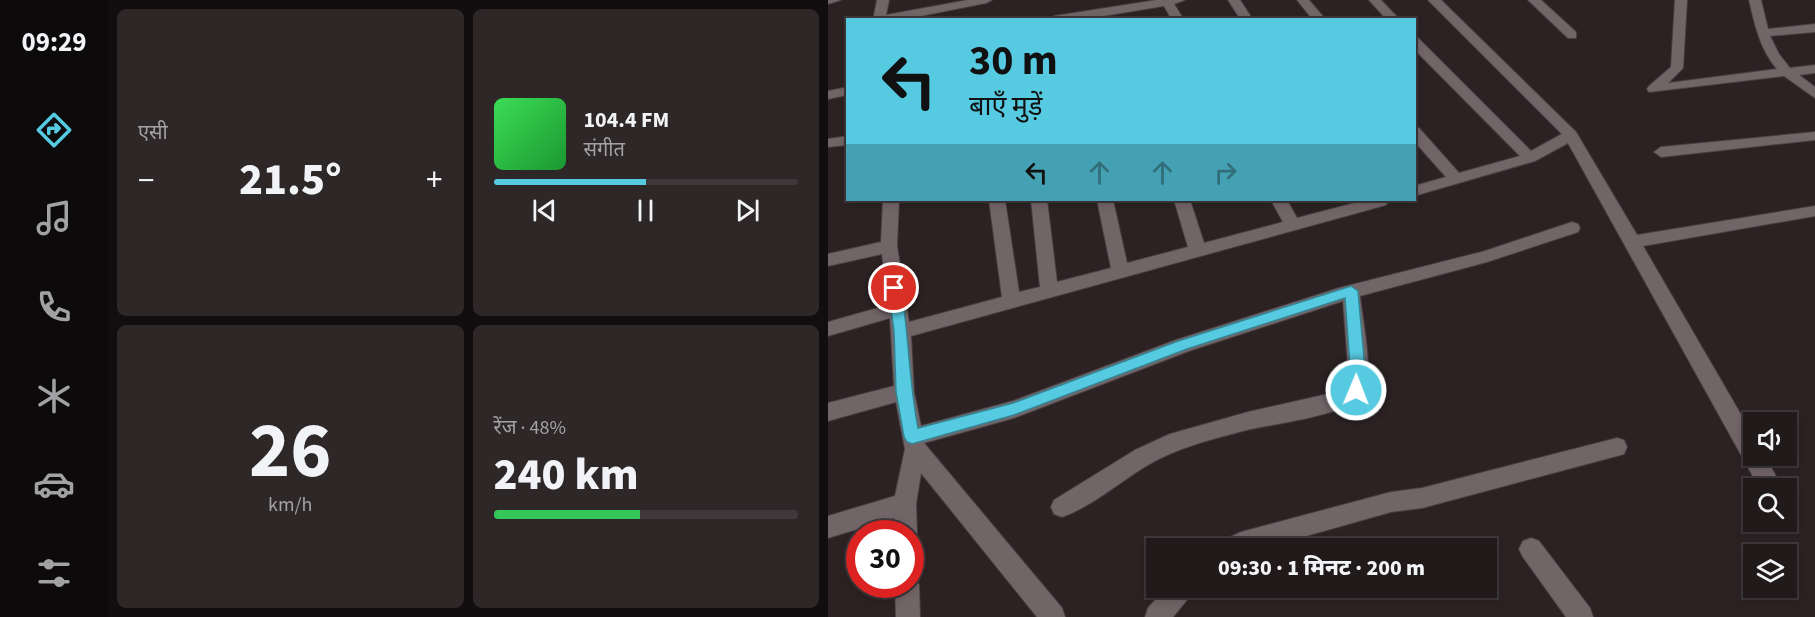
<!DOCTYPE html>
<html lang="hi">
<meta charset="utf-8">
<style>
body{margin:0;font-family:"Source Sans 3","Noto Sans Devanagari",sans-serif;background:#2d2728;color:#f1f3f6;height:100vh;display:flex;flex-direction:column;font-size:22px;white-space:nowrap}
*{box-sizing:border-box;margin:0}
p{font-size:20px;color:#a2a1a3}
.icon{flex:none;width:33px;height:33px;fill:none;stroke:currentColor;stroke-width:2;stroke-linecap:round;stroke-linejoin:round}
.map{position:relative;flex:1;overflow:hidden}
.details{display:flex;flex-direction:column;gap:9px;padding:9px;background:#120e0f;width:720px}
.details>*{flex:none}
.guide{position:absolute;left:18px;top:18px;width:570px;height:183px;border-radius:0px;box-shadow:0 3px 9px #0003,0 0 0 2px #3e383a;background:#55cae0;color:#111;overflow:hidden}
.controls{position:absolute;left:915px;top:412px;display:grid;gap:12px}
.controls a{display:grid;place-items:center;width:54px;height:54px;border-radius:0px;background:#211a1b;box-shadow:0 3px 9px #0003,0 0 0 2px #3e383a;font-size:30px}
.speed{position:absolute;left:18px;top:520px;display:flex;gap:12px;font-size:30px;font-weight:700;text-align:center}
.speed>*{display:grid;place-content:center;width:78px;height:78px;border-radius:50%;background:#211a1b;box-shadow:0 3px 9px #0003,0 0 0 2px #3e383a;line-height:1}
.speed .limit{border:9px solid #d22;background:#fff;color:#111}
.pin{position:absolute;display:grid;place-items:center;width:51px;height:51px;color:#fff;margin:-26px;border:3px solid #fff;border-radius:50%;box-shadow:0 2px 6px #0007}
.me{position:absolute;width:66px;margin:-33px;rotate:1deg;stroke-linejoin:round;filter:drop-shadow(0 0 4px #0008)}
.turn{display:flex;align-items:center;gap:21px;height:126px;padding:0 24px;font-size:27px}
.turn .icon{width:78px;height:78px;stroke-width:2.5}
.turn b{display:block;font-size:42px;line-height:51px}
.lanes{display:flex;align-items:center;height:57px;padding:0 24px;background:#0003;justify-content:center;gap:30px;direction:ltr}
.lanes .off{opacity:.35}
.big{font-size:45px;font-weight:800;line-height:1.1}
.details .tile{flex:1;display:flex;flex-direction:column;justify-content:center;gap:9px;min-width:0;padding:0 21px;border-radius:9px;background:#2d2728}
.details .dial{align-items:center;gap:0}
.dial b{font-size:78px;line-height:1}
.song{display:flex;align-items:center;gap:18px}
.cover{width:72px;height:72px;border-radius:9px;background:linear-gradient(135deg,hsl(130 70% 55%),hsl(130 70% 35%))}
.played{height:6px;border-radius:3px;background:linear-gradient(90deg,#55cae0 50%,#3e383a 50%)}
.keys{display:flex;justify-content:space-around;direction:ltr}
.heat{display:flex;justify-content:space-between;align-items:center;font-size:33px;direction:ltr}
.charge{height:9px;border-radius:4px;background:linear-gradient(90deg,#34c759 48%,#3e383a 0)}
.details .tiles{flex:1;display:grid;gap:9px;grid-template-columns:repeat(2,1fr)}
.trip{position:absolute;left:318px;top:538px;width:351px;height:60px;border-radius:0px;background:#211a1b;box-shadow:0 3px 9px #0003,0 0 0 2px #3e383a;font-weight:800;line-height:60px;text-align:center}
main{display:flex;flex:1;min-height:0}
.tabs{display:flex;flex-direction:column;width:108px;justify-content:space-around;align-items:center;background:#0d0a0b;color:#a2a1a3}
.tabs .icon{width:42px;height:42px}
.tabs .current{color:#55cae0}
.tabs b{font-size:27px;color:#f1f3f6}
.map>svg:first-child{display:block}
</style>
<main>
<nav class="tabs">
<b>09:29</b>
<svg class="icon current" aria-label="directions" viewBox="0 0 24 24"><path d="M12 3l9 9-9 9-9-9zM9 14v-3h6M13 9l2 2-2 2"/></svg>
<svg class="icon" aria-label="music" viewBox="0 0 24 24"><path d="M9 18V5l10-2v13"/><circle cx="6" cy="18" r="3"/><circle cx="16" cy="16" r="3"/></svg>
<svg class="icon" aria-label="phone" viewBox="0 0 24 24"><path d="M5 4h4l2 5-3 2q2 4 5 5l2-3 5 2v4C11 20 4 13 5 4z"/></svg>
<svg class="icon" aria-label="climate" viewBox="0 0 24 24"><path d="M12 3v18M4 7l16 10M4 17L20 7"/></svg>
<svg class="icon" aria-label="car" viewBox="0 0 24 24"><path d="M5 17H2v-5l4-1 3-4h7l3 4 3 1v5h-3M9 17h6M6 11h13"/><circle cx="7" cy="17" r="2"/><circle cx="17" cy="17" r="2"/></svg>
<svg class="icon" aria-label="filters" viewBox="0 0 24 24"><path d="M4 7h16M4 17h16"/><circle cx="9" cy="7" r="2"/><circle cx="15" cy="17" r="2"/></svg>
</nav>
<section class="details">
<div class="tiles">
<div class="tile"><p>एसी</p>
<div class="heat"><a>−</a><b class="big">21.5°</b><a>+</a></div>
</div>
<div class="tile">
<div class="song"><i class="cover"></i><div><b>104.4 FM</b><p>संगीत</p></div></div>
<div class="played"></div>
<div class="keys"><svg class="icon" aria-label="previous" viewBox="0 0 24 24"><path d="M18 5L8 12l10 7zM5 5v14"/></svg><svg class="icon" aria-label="pause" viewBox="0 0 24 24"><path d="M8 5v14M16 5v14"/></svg><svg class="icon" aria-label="next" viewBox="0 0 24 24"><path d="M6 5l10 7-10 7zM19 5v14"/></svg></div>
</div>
<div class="tile dial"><b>26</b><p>km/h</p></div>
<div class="tile"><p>रेंज · 48%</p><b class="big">240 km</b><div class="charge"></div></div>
</div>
</section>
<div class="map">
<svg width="987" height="617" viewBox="0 0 987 617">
<rect width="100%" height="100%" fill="#2c2224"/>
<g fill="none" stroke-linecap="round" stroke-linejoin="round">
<defs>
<g id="minor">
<polygon points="0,0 13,0 0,4"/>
<polygon points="49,0 61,0 58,15 140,0 164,0 158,3 73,20 45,20"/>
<polygon points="329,0 357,0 346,4 356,20 344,20 336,6 251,20 220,20 226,16"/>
<polygon points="400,0 412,0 425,20 413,20"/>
<polygon points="469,0 481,0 498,20 485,20"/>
<polygon points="541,0 553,0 572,20 559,20"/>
<polygon points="600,0 613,0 748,132 809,235 987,206 987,216 815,246 926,437 926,456 937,456 955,489 932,489 740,143 707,161 586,196 586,186 618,177 586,141 586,127 591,128 631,173 692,156 586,49 586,37 590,38 703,151 734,134"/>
<polygon points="700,0 713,0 748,32 748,38 740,38"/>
<path d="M847,0h12l-4,68 -15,15 109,-14c-17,-20 -22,-43 -28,-69h12l7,29 47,-5v8l-45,4 9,18 11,14 25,-3v8l-16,2 16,12v11l-31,-22 -135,16 -2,-3 2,-3 22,-19z"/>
<polygon points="20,87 20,95 0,99 0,91"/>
<polygon points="987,132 987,140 833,157 826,152 833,147"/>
<polygon points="20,136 20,145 0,147 0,139"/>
<path d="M55,200h16l-2,46 12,76 93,-25 -13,-97h16l14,92 21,-5 -9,-87h16l10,82 54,-14 -14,-68h16l14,63 61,-16 -14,-47h16l14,43 79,-21 -12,-22h16l10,18 69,-18 22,1 -2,4 -475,131 3,56 7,34 92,-25 163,-61 163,-52 146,-37 87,-29 6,2 2,4 -2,4 -91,30 -127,34c2,22 15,82 3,99 -14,20 -91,29 -116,35 -34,9 -69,17 -99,35 -29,17 -55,41 -86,52l-8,-3 -3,-7 3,-7 81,-50 35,-16 78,-22 93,-21 7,-6 1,-5 -6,-79 -154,50 -175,67 -90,25 138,165 3,9h-28l-116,-144 -5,31 1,30 -3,8 -4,1v-9h-15l-1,-16 -66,20v-22l67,-20 10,-47 -9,-47 -68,19v-18l66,-17 -4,-68 -62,18v-14l60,-17 -6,-51 -54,12v-12l53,-12z"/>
<polygon points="789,438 796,440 799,447 796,454 789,456 594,508 563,512 432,549 390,549 394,541 413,532 563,492 594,488"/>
<polygon points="703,538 711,541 762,608 765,617 738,617 695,557 691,549 695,541"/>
<polygon points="82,575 87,577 91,585 92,617 68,617 67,585 82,585"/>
<polygon points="338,588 366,588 362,596 345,617 317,617 320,608"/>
</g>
</defs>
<!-- minor casing -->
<use href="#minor" stroke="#473f41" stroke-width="2"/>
<!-- minor -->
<use href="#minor" fill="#726568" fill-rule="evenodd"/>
</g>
<!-- route -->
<path fill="#55cae0" stroke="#378392" stroke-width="1.5" d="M66,283l7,5c8,47 8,94 17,140l95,-25 165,-62 173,-55 7,5 8,89 -4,14 -6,2 -5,-2 -2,-4 2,-10 -6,-82 -158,51 -173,66 -102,29 -5,-2 -3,-5 -8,-45 -2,-61 -6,-43z"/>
</svg>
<div class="controls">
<a><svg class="icon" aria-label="sound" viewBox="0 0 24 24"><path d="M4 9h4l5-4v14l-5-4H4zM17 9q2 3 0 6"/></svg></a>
<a><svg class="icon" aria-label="search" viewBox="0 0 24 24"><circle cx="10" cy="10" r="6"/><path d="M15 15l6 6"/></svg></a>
<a><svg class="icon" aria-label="layers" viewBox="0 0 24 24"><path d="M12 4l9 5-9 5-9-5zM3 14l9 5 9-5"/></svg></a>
</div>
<div class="speed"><div class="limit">30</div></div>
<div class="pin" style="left:66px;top:288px;background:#d93025"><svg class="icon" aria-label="arrive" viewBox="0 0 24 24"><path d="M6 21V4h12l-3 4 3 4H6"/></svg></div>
<svg class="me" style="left:528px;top:390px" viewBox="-20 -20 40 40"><circle r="17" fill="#55cae0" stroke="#fff" stroke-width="3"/><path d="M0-11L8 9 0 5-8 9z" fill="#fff"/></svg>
<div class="trip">09:30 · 1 मिनट · 200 m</div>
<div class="guide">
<div class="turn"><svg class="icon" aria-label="left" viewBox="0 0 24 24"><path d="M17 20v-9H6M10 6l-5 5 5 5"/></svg><div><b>30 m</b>बाएँ मुड़ें</div></div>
<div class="lanes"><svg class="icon" aria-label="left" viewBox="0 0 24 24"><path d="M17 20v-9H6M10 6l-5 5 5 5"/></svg><svg class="icon off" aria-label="ahead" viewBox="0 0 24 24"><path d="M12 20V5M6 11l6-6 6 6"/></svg><svg class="icon off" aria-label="ahead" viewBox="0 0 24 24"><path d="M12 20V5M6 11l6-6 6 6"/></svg><svg class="icon off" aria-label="right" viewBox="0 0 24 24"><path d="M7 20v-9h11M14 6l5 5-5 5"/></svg></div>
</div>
</div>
</main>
